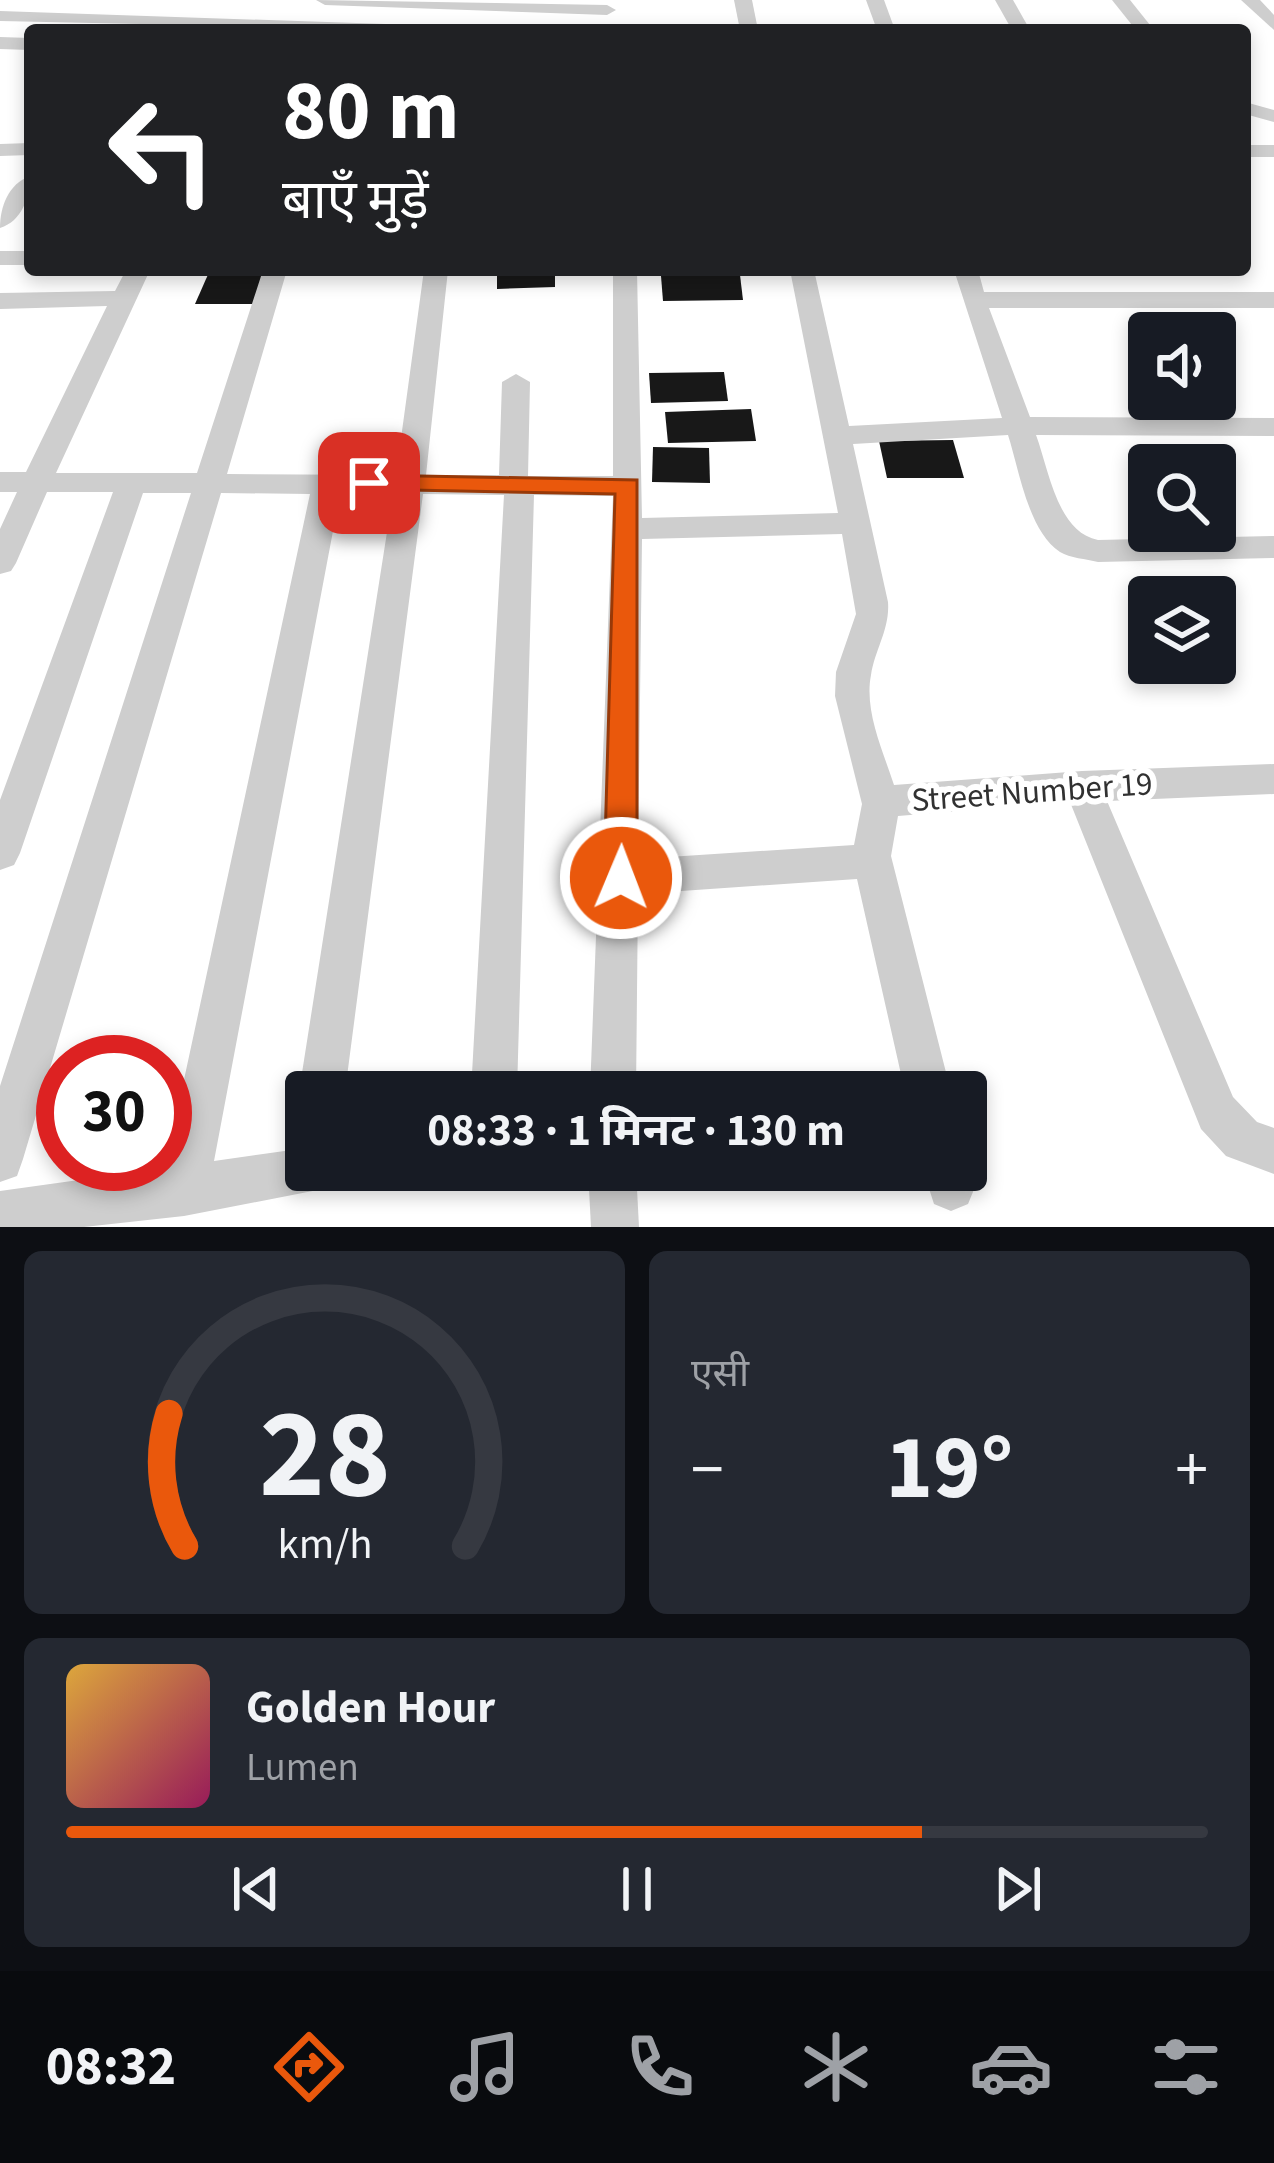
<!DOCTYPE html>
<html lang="hi">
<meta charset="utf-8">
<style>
body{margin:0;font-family:"Source Sans 3","Noto Sans Devanagari",sans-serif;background:#242831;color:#f1f3f6;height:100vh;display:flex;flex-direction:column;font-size:45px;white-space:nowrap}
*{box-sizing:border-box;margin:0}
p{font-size:39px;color:#9ea1a6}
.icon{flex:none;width:66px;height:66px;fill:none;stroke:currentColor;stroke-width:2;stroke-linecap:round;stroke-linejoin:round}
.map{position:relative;height:1227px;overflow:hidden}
.panel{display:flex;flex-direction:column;gap:24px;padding:24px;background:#0d0f14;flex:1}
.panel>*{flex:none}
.banner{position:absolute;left:24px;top:24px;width:1227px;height:252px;border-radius:12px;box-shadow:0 6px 18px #0003;background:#202124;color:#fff;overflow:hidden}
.buttons{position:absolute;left:1128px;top:312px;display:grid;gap:24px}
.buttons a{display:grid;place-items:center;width:108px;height:108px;border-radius:12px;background:#171b24;box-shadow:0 6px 18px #0003;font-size:60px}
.speed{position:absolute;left:36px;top:1035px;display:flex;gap:24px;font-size:60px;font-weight:700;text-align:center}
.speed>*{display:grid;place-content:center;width:156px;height:156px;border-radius:50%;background:#171b24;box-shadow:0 6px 18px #0003;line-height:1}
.speed .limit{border:18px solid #d22;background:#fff;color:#111}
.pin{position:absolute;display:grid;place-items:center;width:102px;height:102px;color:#fff;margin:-51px;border-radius:24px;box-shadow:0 6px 18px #0006}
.me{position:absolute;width:132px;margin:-66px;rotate:1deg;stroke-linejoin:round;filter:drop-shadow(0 0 9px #0008)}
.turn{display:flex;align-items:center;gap:42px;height:252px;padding:0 60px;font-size:54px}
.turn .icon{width:156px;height:156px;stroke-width:2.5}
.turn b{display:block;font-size:84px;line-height:102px}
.big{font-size:90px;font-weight:700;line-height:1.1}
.panel .widget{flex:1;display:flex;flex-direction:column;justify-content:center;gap:18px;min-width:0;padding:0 42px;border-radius:18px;background:#242831}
.panel .dial{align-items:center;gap:0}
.dial svg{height:312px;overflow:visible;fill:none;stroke:#363941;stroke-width:7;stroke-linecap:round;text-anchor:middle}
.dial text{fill:#f1f3f6;stroke:none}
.song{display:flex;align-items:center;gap:36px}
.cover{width:144px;height:144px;border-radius:18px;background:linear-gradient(135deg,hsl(40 70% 55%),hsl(330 70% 35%))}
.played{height:12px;border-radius:6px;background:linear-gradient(90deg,#ea580c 75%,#363941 75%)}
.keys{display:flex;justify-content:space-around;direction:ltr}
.heat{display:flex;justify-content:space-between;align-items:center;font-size:66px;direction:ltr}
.panel .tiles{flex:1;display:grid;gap:24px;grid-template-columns:1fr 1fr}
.widget:last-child{grid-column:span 2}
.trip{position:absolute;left:285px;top:1071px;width:702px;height:120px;border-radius:12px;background:#171b24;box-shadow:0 6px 18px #0003;font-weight:700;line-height:120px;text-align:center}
.tab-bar{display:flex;height:192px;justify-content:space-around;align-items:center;background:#090b0e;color:#9ea1a6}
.tab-bar .icon{width:84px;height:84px}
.tab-bar .on{color:#ea580c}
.tab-bar b{font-size:54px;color:#f1f3f6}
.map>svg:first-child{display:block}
</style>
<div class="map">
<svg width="1274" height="1227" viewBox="0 0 1274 1227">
<rect width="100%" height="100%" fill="#fff"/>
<!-- building -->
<g fill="#181818">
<polygon points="210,270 271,270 259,304 195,304"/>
<polygon points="497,270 555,270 555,287 497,289"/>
<polygon points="740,275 743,300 663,301 661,276"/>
<polygon points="724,372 728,401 651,403 649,373"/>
<polygon points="751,409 756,441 668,443 665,412"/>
<polygon points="953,440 964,478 887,478 879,441"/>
<polygon points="653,447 709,448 710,483 652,482"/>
</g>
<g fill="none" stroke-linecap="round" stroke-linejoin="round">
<!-- minor -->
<g fill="#cecece" fill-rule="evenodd">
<polygon points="316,0 607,5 616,10 607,15 325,5"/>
<polygon points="734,0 752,0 758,30 740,30"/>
<polygon points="866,0 884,0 895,30 877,30"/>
<polygon points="995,0 1013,0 1030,30 1012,30"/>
<polygon points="1112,0 1130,0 1154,30 1136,30"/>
<polygon points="1241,0 1260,0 1274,15 1274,30"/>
<polygon points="0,11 415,25 424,30 0,21"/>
<polygon points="0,37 30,38 30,50 0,49"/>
<polygon points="1245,102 1274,110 1274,122 1245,114"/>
<polygon points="30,143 30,155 0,156 0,144"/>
<rect x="1245" y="145" width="29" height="12"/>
<path d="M30,176c0,21 -8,45 -30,52 0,-21 8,-44 30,-52z"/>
<rect x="0" y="251" width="30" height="14"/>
<path d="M126,270h24l-94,203h141l66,-203h24l-60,204 169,1 28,-205h24l-22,205h73l3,-93 14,-8 14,8 -2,94h85v-206h24l5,248 196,-5 -48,-243h24l35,156 153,-8 -48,-148h24l6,22h290v16h-285l41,109 244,1v18l-238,-1c13,35 21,97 62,105l176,-4v22l-176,4c-12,-3 -28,-4 -38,-10 -32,-21 -41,-83 -52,-117l-155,9 35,158c2,27 -13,47 -17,73 -7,36 12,76 23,110l188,-14 192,-7v30l-167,7 126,296 24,25 17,6v46l-48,-18 -25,-27 -131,-327 -172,14 -7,40 60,236h-46l-48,-213 -219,15 -2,198h-46l23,-596 -79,-1 -17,597h-46l33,-597 -81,-1 -78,598h-39v16l-7,-16 94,-598h-53l-126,667 92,-13v22h34l-7,17 -149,29 -100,11h-84v-36l165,-23 145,-674 -89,-1 -198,666 -6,17 -17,6v-96l191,-593h-48l-123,360 -6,12 -14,5v-70l113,-308h-66l-31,71 -5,8 -11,3v-45l17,-37h-17v-20h26l81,-166 -107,3v-16l115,-2zM842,534l14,80 -20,58 -1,24 27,108 -8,41 -216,14 4,-320z"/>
<polygon points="966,1159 975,1187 968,1204 951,1211 934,1204 923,1170 966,1170"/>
<polygon points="588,1170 636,1170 639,1227 591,1227"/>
</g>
</g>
<!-- route -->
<polygon fill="#ea580c" stroke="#983908" stroke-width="3" points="369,475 637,480 637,878 632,888 621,892 609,888 604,878 615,494 360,489 360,477"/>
<g text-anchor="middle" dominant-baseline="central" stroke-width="12" stroke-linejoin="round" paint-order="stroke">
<!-- street labels -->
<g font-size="33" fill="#313131" stroke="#fff">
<text transform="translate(1032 792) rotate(-4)">Street Number 19</text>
</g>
</g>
</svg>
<div class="buttons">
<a><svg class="icon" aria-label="sound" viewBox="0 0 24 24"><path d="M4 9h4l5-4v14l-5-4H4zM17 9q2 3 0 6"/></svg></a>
<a><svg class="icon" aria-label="search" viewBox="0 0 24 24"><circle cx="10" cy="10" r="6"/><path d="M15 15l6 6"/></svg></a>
<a><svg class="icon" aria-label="layers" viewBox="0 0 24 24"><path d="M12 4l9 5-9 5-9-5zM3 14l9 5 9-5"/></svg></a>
</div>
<div class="speed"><div class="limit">30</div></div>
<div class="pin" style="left:369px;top:483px;background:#d93025"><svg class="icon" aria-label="arrive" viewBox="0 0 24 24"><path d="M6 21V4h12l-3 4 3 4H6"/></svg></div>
<svg class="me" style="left:621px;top:878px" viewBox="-20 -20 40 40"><circle r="17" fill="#ea580c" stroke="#fff" stroke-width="3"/><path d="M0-11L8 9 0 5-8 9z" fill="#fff"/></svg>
<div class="trip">08:33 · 1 मिनट · 130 m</div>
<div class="banner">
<div class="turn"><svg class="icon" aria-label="left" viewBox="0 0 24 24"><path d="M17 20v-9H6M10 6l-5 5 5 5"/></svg><div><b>80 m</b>बाएँ मुड़ें</div></div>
</div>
</div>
<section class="panel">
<div class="tiles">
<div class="widget dial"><svg viewBox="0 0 100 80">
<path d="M14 69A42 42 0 1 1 86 69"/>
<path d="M14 69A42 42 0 0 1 10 35" stroke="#ea580c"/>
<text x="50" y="56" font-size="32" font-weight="700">28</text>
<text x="50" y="72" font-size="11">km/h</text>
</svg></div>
<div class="widget"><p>एसी</p>
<div class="heat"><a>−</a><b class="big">19°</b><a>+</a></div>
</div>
<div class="widget">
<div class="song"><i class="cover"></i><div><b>Golden Hour</b><p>Lumen</p></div></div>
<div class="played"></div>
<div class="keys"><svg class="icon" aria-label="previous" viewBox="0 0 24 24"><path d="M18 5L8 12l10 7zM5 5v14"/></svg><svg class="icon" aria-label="pause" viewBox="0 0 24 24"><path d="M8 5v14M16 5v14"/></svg><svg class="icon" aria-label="next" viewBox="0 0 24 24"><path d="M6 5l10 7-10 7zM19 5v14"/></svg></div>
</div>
</div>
</section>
<nav class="tab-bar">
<b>08:32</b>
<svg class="icon on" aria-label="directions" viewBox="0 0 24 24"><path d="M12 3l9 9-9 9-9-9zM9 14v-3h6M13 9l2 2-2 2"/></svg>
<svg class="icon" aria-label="music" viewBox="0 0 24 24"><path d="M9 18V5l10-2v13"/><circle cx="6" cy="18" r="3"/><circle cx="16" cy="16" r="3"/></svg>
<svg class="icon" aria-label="phone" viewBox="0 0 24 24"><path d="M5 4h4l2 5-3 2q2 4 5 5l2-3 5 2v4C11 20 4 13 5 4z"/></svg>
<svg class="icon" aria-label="climate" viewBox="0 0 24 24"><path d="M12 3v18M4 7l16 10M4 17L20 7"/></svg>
<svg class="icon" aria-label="car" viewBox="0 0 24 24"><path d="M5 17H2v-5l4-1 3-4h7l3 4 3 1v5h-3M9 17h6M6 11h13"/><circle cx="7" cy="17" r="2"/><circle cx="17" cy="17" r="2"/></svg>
<svg class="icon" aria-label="filters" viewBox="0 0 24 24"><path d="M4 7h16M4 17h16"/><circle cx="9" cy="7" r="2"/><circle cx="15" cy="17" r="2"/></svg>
</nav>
